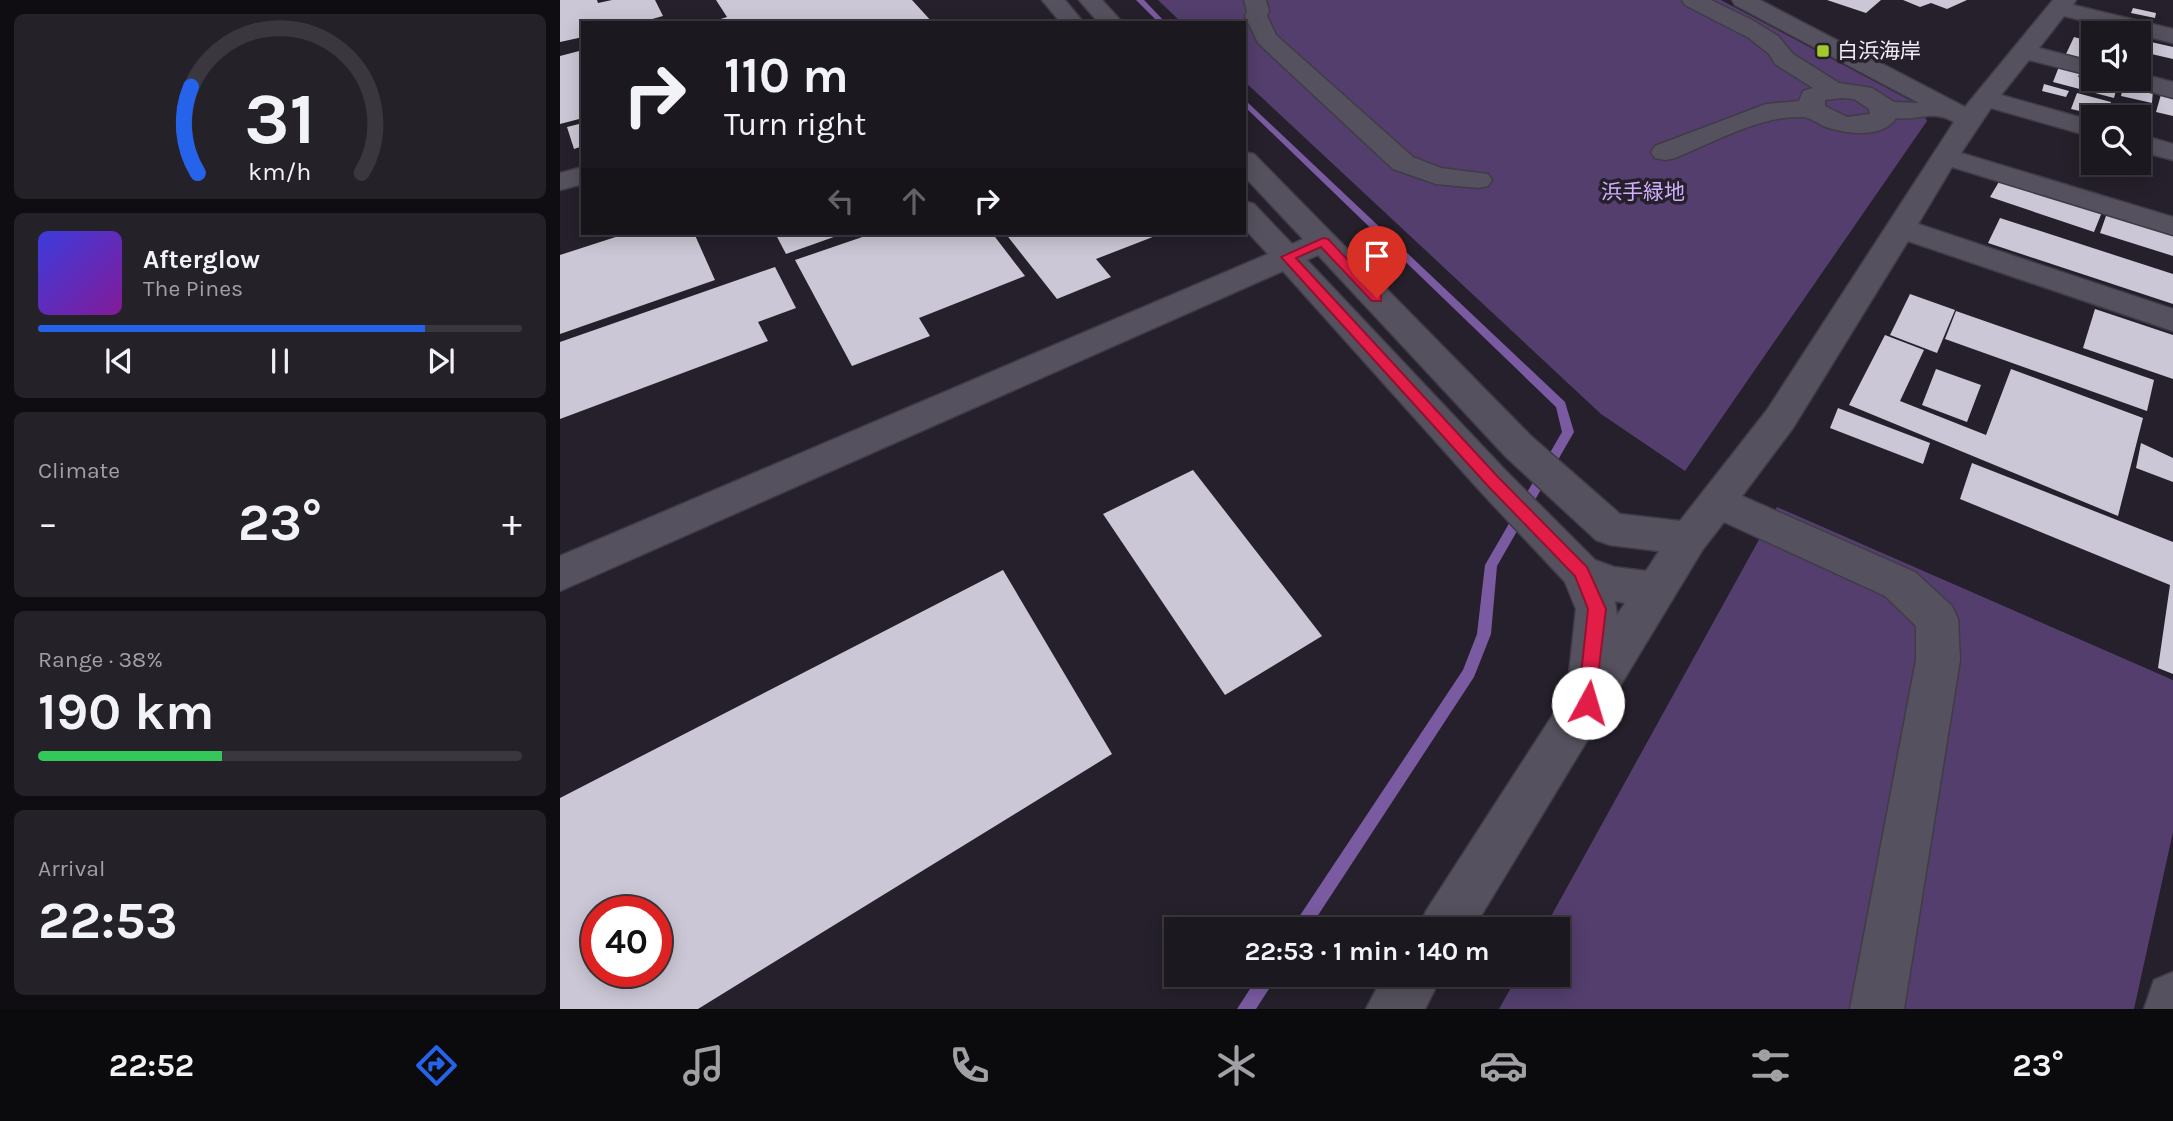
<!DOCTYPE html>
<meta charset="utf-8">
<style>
body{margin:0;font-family:Karla,"Noto Sans JP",sans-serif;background:#252129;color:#f1f3f6;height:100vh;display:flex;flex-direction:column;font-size:26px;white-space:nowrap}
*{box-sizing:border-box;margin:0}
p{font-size:23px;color:#a0a0a5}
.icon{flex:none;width:38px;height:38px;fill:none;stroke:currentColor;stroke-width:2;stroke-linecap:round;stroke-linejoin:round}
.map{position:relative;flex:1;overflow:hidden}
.panel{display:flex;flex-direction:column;gap:14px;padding:14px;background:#0f0d12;width:560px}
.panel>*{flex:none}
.banner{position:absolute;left:21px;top:21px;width:665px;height:214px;border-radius:0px;box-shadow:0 4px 18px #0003,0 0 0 2px #3a373e;background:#1c1820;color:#f1f3f6;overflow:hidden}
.tools{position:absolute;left:1521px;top:21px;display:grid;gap:14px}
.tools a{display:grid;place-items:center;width:70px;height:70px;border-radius:0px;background:#1c1820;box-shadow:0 4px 18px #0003,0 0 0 2px #3a373e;font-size:35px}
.speed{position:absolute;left:21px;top:896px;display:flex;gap:14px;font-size:35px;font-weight:700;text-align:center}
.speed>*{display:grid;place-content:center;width:91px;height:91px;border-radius:50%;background:#1c1820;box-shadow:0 4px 18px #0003,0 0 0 2px #3a373e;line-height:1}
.speed .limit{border:10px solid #d22;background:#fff;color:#111}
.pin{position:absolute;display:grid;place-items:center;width:60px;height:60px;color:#fff;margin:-72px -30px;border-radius:50% 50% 50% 0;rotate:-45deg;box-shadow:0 0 7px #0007}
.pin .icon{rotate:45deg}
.me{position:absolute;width:77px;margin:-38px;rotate:6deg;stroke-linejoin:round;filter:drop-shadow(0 0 5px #0008)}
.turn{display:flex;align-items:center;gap:24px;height:147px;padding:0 28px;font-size:32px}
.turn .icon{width:91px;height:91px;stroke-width:2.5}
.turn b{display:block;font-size:49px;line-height:60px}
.lanes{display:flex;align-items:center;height:66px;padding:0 28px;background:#0003;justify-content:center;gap:35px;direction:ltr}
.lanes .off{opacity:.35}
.big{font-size:52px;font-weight:700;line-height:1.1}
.panel .widget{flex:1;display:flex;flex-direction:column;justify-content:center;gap:10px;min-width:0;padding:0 24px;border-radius:10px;background:#252129}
.panel .dial{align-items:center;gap:0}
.dial svg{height:182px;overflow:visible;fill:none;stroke:#3a373e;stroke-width:7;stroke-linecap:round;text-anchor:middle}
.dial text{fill:#f1f3f6;stroke:none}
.song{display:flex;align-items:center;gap:21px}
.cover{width:84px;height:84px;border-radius:10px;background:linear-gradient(135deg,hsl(240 70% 55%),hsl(290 70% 35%))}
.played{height:7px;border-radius:4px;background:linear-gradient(90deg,#2563eb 80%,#3a373e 80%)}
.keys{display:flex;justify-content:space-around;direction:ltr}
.heat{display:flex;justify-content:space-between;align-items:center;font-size:38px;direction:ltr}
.charge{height:10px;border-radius:5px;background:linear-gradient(90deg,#34c759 38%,#3a373e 0)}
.trip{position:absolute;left:604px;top:917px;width:406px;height:70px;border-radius:0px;background:#1c1820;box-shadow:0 4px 18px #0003,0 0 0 2px #3a373e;font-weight:700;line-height:70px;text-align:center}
.menu{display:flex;height:112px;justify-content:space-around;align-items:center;background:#0b0a0d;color:#a0a0a5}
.menu .icon{width:49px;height:49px}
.menu .selected{color:#2563eb}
.menu b{font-size:32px;color:#f1f3f6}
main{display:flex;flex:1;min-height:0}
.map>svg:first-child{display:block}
</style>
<main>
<section class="panel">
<div class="widget dial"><svg viewBox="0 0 100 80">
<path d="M14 69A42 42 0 1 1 86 69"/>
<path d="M14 69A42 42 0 0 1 11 31" stroke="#2563eb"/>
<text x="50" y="56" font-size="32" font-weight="700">31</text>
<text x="50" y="72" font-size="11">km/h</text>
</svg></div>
<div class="widget">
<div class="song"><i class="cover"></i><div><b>Afterglow</b><p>The Pines</p></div></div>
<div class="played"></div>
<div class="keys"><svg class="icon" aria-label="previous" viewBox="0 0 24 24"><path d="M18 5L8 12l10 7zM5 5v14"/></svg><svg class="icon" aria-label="pause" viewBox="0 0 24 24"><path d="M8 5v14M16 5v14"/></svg><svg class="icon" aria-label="next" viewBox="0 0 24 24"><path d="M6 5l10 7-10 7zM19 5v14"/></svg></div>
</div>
<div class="widget"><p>Climate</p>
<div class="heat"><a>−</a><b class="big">23°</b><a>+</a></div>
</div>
<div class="widget"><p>Range · 38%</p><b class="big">190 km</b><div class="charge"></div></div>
<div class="widget"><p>Arrival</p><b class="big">22:53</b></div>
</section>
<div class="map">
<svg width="1613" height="1009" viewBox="0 0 1613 1009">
<rect width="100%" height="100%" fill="#25202b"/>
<!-- green -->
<g fill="#533e6d">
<polygon points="598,0 1161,0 1359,105 1367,121 1125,471 1041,414 684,81 684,23 622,23"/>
<polygon points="1217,507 1613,680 1613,832 1574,1009 939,1009 958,975 998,975 998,929 984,929"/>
</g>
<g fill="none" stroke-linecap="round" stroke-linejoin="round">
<!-- stream -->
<g fill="#7a5ba1" fill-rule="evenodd">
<polygon points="576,0 584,0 606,23 599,23"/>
<polygon points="684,99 1005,402 1014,432 937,566 931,634 914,677 749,929 731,929 903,670 917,634 925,565 1002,432 996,407 684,106"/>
<polygon points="699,975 718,975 696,1009 677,1009"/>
</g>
</g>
<!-- building -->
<g fill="#ccc7d6" fill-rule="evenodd">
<polygon points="0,0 37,0 38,3 52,0 95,0 103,16 78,23 23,23 23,37 0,42"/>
<polygon points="156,0 352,0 373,23 148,23 167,17"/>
<polygon points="1267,0 1321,0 1306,13"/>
<polygon points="1343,0 1407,0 1387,9 1371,3 1360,7"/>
<polygon points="1573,8 1596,13 1595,18 1571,13"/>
<polygon points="1514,37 1533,42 1533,61 1506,54"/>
<polygon points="1591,42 1613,47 1613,59 1587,53"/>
<polygon points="23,50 23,118 0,124 0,56"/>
<polygon points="1500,64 1521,69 1518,77 1557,87 1554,98 1493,82"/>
<polygon points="1564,83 1593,90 1592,103 1561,96"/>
<polygon points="1484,84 1509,91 1506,97 1482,91"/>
<polygon points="1602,91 1613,94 1613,116 1596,112"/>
<polygon points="1517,93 1551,102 1546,117 1511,109"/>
<polygon points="1557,105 1586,112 1581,128 1578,117 1553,117"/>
<polygon points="23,123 23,146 14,149 7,127"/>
<polygon points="1578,152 1586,154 1579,176 1551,168 1553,163 1578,163"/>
<polygon points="1440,180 1542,212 1534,232 1430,197"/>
<polygon points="1547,213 1613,232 1613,256 1540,233"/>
<polygon points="1440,218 1613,274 1613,304 1428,243"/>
<polygon points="68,233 134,233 155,280 0,334 0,255"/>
<polygon points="215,233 285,233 226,254"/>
<polygon points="314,233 432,233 465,276 359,318 370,336 292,366 235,260"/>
<polygon points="445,233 603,233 536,259 551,277 497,299"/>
<polygon points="215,267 236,308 198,322 208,341 0,419 0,342"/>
<polygon points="1350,294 1395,310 1377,353 1330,335"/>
<polygon points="1535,309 1613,335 1613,379 1523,348"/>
<polygon points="1396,311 1594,380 1587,411 1385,339"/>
<polygon points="1325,335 1364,350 1340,401 1426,435 1451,369 1583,418 1558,516 1289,405"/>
<polygon points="1376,369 1421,385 1407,422 1362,405"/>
<polygon points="1278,408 1370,443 1363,464 1270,428"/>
<polygon points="1581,443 1613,458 1613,482 1576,468"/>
<polygon points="1412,463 1613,542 1613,674 1598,668 1610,585 1400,499"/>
<polygon points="633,470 762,636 665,695 543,514"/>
<path d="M443,570l109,184 -414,255h-138v-211zM37,912h59v59h-59z"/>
</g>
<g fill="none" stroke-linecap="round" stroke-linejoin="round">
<defs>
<g id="minor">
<polygon points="482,0 505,0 524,23 501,23"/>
<polygon points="519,0 542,0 563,23 539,23"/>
<polygon points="684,0 706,0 709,11 707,16 716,35 853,157 881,168 928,174 932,180 928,186 918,188 876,184 833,169 698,43 685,16 687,11"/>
<path d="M1122,0h29l41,20 26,16 15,18 46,29 33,5 22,14 25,1 -184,-98 -3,-5h28l205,107 88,-107h23l-3,5 100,24v14l-109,-27 -25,32 54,14v14l-64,-16 -28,35 92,26v16l-102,-29 -30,45 212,64v18l-221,-68 -34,57 255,85v22l-265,-90 -115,187 -51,68 173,76 37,34 6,13 2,41 -56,349h-54l66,-349v-34l-31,-30 -161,-74 -21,27 -230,380h-55l8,-18 141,-218 9,-84 -11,-27 -85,-91 -197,-220 -723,320v-35l708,-302 -24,-26v-27l10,3 38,40 11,-5 -59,-63v-24l10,2 278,283 88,77 60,7 87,-111 187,-288c-22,-13 -33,-1 -58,-4 -13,21 -50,16 -70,9 -8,-3 -16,-10 -24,-10 -40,-2 -90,26 -127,41l-10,2 -10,-2 -4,-6 4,-6 111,-42 33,-3 4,-10 10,-3 -38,-24 -6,-10 -20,-16 -64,-33zM1281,98l13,1 15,10 1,5 -23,3 -22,-11v-6zM758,255l188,202 90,83 14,5 49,6 -13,20 -32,-4 -19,-7 -89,-89 -199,-211zM1055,601l10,2 -8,12z"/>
<polygon points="1578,73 1613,82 1613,98 1562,84 1559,79 1578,79"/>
<polygon points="1578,134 1613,144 1613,160 1578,151"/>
<polygon points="23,167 23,184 0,190 0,173"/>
<polygon points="1613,972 1613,1009 1584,1009 1594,980"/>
<polygon points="824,975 882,975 865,1009 806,1009"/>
</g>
</defs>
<!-- minor casing -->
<use href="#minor" stroke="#403c46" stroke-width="3"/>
<!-- minor -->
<use href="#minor" fill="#56515e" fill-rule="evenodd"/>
</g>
<!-- route -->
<polygon fill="#e11d48" stroke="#92132f" stroke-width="2" points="763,238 768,239 821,295 821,301 812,301 761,247 736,258 938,477 1027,567 1046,609 1034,709 1028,711 1021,709 1018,703 1028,609 1015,576 927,485 721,257"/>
<!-- markers -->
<rect fill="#a1c929" stroke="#25202b" stroke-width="2.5" x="1256" y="44" width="14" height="14" rx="3.5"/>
<g text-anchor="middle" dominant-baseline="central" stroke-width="7" stroke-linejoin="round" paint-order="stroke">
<!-- far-poi labels -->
<g font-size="21" fill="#f1eef6" stroke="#25202b" text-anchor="start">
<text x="1277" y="51">白浜海岸</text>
</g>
<!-- far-park labels -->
<g font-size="21" fill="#d0affd" stroke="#25202b">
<text x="1083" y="192">浜手緑地</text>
</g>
</g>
</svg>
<div class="tools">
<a><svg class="icon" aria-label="sound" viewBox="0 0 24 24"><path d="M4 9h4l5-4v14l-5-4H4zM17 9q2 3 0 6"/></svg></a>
<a><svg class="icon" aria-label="search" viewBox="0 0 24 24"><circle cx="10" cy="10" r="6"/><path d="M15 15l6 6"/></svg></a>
</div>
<div class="speed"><div class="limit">40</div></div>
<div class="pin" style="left:817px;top:298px;background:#d93025"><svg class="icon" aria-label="arrive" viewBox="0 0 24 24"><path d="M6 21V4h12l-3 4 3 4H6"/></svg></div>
<svg class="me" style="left:1028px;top:703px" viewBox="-20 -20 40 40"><circle r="19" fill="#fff"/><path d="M0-13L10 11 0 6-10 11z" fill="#e11d48"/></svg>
<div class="trip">22:53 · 1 min · 140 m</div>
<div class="banner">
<div class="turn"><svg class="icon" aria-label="right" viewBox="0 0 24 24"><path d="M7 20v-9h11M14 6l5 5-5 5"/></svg><div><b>110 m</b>Turn right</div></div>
<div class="lanes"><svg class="icon off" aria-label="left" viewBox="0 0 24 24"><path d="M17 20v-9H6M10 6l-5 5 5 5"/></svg><svg class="icon off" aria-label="ahead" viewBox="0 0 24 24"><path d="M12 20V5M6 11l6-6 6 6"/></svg><svg class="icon" aria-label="right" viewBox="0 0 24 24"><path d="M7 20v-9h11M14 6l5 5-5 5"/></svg></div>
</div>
</div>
</main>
<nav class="menu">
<b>22:52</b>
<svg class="icon selected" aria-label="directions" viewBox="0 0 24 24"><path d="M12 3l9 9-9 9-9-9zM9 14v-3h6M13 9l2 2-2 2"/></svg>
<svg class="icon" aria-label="music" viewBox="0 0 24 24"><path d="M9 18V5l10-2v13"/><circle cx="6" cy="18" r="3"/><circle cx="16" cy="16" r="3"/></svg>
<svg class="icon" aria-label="phone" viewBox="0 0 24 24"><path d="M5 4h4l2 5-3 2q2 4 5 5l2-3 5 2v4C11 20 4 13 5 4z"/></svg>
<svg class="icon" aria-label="climate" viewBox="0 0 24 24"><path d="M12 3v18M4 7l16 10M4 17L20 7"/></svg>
<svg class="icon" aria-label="car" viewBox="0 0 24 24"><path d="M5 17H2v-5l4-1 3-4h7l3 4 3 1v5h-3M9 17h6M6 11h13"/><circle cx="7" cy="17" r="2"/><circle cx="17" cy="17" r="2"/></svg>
<svg class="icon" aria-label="filters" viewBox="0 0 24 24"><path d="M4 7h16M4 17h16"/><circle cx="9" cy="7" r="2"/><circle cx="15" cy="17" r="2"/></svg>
<b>23°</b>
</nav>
